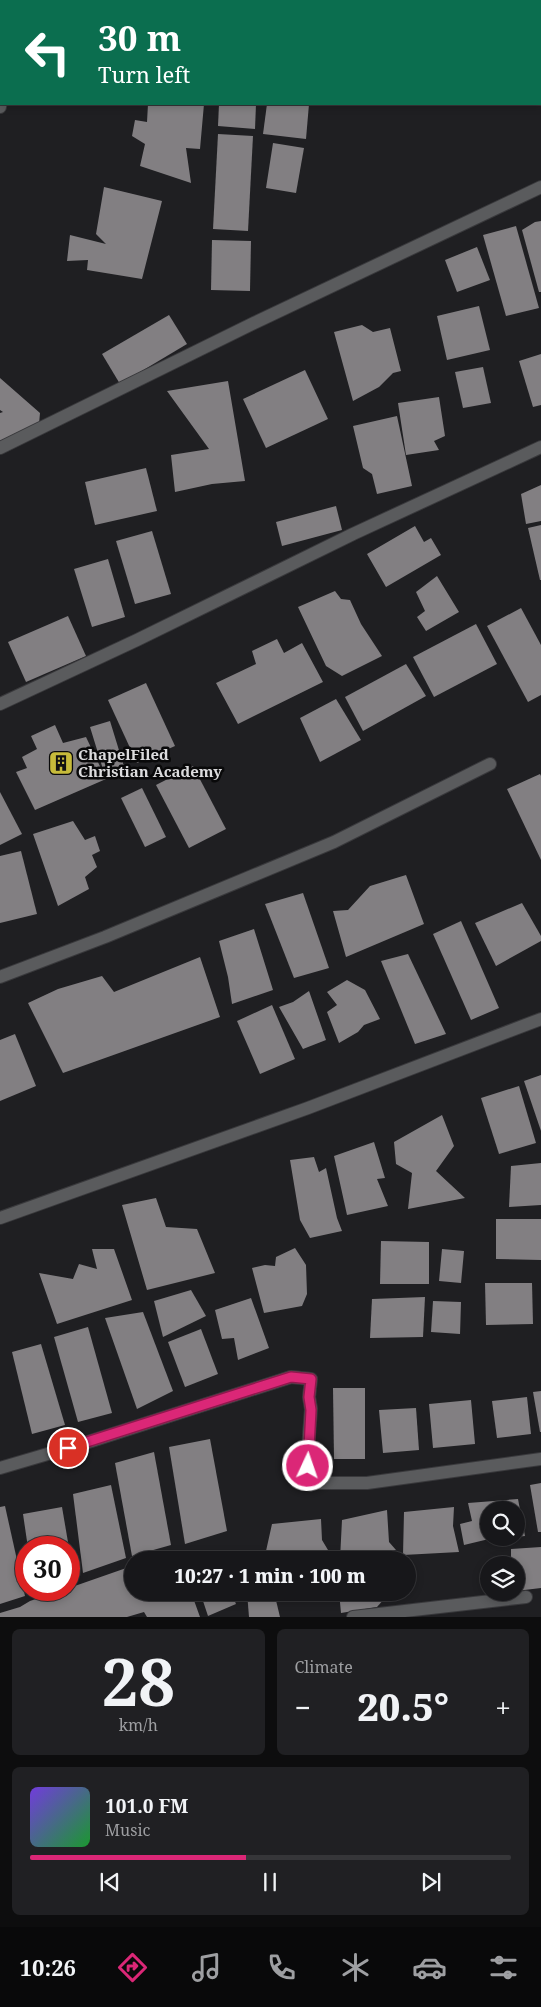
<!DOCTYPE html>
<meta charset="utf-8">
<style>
body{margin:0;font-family:"Noto Serif",serif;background:#202023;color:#f1f3f6;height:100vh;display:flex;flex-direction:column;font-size:19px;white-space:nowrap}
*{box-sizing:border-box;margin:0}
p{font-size:16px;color:#9e9fa2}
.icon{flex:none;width:28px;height:28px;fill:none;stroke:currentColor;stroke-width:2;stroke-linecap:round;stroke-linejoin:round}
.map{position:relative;height:1617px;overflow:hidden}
.side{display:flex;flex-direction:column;gap:12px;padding:12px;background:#0d0d0e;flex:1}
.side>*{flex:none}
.banner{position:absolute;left:0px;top:0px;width:541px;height:105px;box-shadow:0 2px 8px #0003,0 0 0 1px #363639;background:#0b6e4f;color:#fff;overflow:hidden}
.controls{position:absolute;left:480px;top:1501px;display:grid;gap:10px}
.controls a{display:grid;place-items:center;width:45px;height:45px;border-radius:50%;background:#17171a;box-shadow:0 2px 8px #0003,0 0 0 1px #363639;font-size:25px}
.speed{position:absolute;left:15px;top:1536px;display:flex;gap:10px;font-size:25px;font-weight:700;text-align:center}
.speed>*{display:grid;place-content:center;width:65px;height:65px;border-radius:50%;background:#17171a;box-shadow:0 2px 8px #0003,0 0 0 1px #363639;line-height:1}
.speed .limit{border:8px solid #d22;background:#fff;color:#111}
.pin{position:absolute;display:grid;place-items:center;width:42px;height:42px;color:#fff;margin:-21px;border:2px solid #fff;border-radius:50%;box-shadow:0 1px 5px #0007}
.me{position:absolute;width:55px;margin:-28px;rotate:3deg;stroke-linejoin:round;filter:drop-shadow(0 0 4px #0008)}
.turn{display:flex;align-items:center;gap:18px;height:105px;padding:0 15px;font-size:22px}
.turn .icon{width:65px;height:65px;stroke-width:2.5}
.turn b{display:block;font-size:35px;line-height:42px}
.big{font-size:38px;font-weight:800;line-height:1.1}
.side .tile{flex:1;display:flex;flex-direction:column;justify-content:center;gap:8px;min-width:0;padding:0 18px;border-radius:8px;background:#202023}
.side .dial{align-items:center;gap:0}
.dial b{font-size:65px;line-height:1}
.song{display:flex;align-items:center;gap:15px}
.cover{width:60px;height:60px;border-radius:8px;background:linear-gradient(135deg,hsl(260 70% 55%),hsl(130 70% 35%))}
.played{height:5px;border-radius:2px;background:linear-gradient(90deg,#db2777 45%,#363639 45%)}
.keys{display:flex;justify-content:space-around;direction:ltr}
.heat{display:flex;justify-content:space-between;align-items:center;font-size:28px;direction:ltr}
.side .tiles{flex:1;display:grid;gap:12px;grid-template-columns:1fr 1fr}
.tile:last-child{grid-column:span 2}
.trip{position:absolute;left:124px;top:1551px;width:292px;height:50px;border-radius:25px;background:#17171a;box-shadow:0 2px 8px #0003,0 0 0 1px #363639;font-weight:800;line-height:50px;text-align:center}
.dock{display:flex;height:80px;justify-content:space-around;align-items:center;background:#09090a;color:#9e9fa2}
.dock .icon{width:35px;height:35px}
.dock .on{color:#db2777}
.dock b{font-size:22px;color:#f1f3f6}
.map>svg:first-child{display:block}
</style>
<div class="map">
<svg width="541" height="1617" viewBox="0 0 541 1617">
<rect width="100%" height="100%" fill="#1f1f22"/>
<!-- building -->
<g fill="#827f82">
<polygon points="148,104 204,104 200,149 186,148 191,183 140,166 145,144 132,136 135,120 147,122"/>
<polygon points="219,104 256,104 255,129 218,126"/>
<polygon points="267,104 309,104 306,139 263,134"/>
<polygon points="218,134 253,136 248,231 213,229"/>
<polygon points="273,143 304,148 296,193 266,188"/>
<polygon points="104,187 162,201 142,279 87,270 88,260 67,261 70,235 106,244 96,234"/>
<polygon points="541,221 541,292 539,292 522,230 535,222"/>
<polygon points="516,226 539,308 506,316 483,235"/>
<polygon points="212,240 251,241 250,291 211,290"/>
<polygon points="477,247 490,280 457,292 445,260"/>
<polygon points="479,306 490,350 447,360 437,316"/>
<polygon points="169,315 187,344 120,384 102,354"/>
<polygon points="362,325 373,332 390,328 401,371 393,373 379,387 353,401 334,332"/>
<polygon points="541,354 541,405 533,407 519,361"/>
<polygon points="483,367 491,403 463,408 455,372"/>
<polygon points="305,370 328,419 266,448 243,399"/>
<polygon points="0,378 40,413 39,424 0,441 0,413 3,412 0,410"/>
<polygon points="228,381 245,481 212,484 175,492 171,455 209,449 167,391"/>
<polygon points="439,397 445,436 434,441 439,450 406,455 398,403"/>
<polygon points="397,416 412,486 377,494 372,474 363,468 353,426"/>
<polygon points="146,468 157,511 95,525 85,482"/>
<polygon points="541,485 541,521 526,524 521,494"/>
<polygon points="336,506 342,530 282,546 276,522"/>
<polygon points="541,525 541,580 540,580 528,528"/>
<polygon points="415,526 424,542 431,538 441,555 386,587 367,554"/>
<polygon points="152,531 171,594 135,604 116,541"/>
<polygon points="108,559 125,617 92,627 74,569"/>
<polygon points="437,576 459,612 426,631 417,617 425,611 416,592"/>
<polygon points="335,591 341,599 350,600 361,624 382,656 342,676 326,666 298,607"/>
<polygon points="521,608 541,645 541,695 528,702 487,626"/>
<polygon points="68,616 86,656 26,682 8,642"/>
<polygon points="476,624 497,664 434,697 413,657"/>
<polygon points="277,639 284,653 302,643 323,682 238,724 216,683 256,664 252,651"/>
<polygon points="406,664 426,696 363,731 345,697"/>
<polygon points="146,683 175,746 137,763 108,700"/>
<polygon points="336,699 361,740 320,762 300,718"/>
<polygon points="110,721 126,773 106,779 35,810 16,772 27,768 22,757 37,749 31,736 55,725 63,743 86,737 106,779 90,727"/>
<polygon points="193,766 226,829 189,848 156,785"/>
<polygon points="540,774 541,776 541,860 507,789"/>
<polygon points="142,788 166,837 145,847 121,798"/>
<polygon points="0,792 22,834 0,845"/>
<polygon points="73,821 85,840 95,836 100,851 92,855 97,867 85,877 89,889 58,906 33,834"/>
<polygon points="21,851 37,914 0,923 0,856"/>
<polygon points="406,875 424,924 346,957 333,911 348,910 370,886"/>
<polygon points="303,893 329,968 294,978 265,904"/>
<polygon points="522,903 541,936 541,941 496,966 475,923"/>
<polygon points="461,921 499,1008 471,1020 433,934"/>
<polygon points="254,929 273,990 232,1004 228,977 219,941"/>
<polygon points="408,954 446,1034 415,1044 381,961"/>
<polygon points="200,957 220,1017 63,1073 28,1003 58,989 102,976 114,992"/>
<polygon points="347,980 365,990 380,1019 364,1025 358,1032 339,1043 327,1012 337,1005 327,992"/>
<polygon points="309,991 326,1040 303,1049 279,1007 293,1002"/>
<polygon points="272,1005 295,1059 260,1074 237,1021"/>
<polygon points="15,1034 36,1086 0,1101 0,1040"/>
<polygon points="541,1075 541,1131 524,1081"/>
<polygon points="519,1086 536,1143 499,1154 481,1098"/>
<polygon points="442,1115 454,1146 436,1171 465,1198 408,1209 412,1173 396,1164 394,1142"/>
<polygon points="374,1142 385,1178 377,1179 388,1206 347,1215 334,1156"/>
<polygon points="314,1157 319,1172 326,1168 337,1218 342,1231 310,1238 300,1220 290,1160"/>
<polygon points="541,1163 541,1205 509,1207 511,1166"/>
<polygon points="156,1198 166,1227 197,1229 215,1273 147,1290 122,1205"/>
<polygon points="496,1219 541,1219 541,1260 496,1259"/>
<polygon points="381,1241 429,1242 429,1284 380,1284"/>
<polygon points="295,1248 306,1265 307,1294 302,1306 264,1313 252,1268 265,1265 275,1266 276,1257"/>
<polygon points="92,1249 114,1249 132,1300 57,1324 39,1273 73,1279 79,1264 97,1269"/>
<polygon points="442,1249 464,1251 461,1283 439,1281"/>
<polygon points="485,1283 532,1283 533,1324 486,1325"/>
<polygon points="191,1290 206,1316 163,1337 154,1301"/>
<polygon points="425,1297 423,1337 370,1338 372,1299"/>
<polygon points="251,1298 269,1348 238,1360 234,1338 222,1339 215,1310"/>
<polygon points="433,1301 461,1302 460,1334 431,1332"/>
<polygon points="143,1312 173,1391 137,1409 105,1318"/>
<polygon points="88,1327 112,1413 78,1422 54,1337"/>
<polygon points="201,1329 218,1374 185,1387 168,1342"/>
<polygon points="41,1344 65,1425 32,1434 12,1352"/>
<polygon points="333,1388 365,1388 365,1459 334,1459"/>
<polygon points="541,1391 541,1432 540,1432 533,1392"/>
<polygon points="527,1397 531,1434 497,1438 492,1401"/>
<polygon points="471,1400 475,1444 433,1448 429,1404"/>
<polygon points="416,1408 419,1450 383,1453 379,1410"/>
<polygon points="210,1439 227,1531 185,1544 169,1447"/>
<polygon points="154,1452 171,1545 132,1556 115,1463"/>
<polygon points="541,1483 541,1532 538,1532 530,1485"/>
<polygon points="111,1485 126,1558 83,1573 73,1494"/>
<polygon points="518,1499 525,1536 516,1537 516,1510 489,1510 489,1539 464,1545 460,1524 472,1521 468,1503"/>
<polygon points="5,1506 25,1596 0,1604 0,1507"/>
<polygon points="62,1507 69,1548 28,1548 23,1514"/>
<polygon points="454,1507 453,1526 459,1552 403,1555 404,1512"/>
<polygon points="387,1510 389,1542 396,1550 340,1559 342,1520"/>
<polygon points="321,1519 322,1540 331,1555 318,1560 264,1560 272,1524"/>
<polygon points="541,1547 541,1588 516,1591 516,1565 511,1565 511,1549"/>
<polygon points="175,1552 178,1560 151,1560"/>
<polygon points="69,1553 74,1579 69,1580"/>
<polygon points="214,1554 216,1560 199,1560"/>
<polygon points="132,1566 132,1592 191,1592 200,1617 147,1617 144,1612 127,1617 0,1617 0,1613 20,1607 30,1601 62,1590 69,1590 69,1588"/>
<polygon points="200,1592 231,1592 236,1604 208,1616"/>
<polygon points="247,1592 274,1592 280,1617 249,1617"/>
<polygon points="339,1592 383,1592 385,1598 377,1607 341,1613"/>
</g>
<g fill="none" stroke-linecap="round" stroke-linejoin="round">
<defs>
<g id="minor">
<polyline points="523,0 524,1"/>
<polyline points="3,1 3,0"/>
<polyline points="540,46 541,49"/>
<polyline points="0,107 1,98"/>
<polyline points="0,448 254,323 541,187"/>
<polyline points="0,704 137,640 353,534 541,447"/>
<polyline points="0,977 105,937 334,842 490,764"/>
<polyline points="0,1218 308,1108 541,1019"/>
<polyline points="0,1468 85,1443 291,1377 311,1379 309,1397 311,1409 308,1449 307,1483 367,1483 541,1459"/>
<polyline points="353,1617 526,1597"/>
</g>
</defs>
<!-- minor casing -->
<use href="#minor" stroke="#39393c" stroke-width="14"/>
<!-- minor -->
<use href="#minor" stroke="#5a5b5d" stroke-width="12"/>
</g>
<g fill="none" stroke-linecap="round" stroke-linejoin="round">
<defs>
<polyline id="route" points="68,1448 291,1377 311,1379 309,1397 311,1410 308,1466"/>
</defs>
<!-- route casing -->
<use href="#route" stroke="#8e194d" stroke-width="12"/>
<!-- route -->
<use href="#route" stroke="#db2777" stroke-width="9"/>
</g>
<!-- icons -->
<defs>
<symbol id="building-square" viewBox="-11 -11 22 22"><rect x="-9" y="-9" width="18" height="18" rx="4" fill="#c7bb3b" stroke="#09090a"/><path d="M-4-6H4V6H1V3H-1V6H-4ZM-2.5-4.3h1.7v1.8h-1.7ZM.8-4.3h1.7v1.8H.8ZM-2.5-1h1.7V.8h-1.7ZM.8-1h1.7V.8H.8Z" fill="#111"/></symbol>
</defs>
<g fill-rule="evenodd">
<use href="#building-square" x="47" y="749" width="28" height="28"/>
</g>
<g text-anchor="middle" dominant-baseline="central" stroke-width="5" stroke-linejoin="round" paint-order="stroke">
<!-- poi labels -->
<g font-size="15" font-weight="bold" fill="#dcdcde" stroke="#09090a" text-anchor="start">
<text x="78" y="754">ChapelFiled<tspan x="78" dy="17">Christian Academy</tspan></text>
</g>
</g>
</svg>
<div class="controls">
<a><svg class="icon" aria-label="search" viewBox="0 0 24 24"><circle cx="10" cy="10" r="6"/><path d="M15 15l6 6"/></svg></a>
<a><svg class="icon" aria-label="layers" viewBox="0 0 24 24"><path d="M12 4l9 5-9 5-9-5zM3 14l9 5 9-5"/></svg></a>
</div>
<div class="speed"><div class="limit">30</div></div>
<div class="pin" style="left:68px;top:1448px;background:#d93025"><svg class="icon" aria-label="arrive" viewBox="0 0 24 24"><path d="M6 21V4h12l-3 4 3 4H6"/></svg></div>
<svg class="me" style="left:308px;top:1466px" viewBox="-20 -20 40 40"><circle r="17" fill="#db2777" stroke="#fff" stroke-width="3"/><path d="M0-11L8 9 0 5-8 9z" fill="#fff"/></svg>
<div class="trip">10:27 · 1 min · 100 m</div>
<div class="banner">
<div class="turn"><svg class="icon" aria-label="left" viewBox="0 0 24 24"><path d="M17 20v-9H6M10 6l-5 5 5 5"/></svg><div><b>30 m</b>Turn left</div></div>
</div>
</div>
<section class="side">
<div class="tiles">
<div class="tile dial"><b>28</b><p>km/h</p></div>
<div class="tile"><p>Climate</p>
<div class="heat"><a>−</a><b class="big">20.5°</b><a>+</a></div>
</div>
<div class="tile">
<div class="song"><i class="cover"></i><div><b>101.0 FM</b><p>Music</p></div></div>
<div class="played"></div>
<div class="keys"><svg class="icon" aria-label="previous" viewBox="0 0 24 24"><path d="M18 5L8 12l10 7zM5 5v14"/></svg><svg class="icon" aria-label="pause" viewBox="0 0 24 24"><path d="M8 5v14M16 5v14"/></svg><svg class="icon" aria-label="next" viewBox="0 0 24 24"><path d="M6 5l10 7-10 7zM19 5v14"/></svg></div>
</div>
</div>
</section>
<nav class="dock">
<b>10:26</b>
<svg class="icon on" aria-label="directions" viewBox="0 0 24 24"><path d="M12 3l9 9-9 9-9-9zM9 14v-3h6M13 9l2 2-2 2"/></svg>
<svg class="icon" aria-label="music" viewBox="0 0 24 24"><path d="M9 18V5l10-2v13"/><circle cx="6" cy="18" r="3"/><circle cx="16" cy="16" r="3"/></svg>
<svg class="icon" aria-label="phone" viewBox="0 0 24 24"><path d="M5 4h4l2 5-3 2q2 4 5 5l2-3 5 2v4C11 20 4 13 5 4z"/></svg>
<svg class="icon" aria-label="climate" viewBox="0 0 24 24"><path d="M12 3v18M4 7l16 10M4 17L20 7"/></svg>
<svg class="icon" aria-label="car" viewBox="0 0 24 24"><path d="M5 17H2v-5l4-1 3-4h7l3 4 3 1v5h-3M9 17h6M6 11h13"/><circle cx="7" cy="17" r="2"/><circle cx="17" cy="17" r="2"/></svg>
<svg class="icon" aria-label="filters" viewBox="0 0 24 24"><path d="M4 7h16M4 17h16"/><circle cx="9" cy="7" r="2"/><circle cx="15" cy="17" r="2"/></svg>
</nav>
